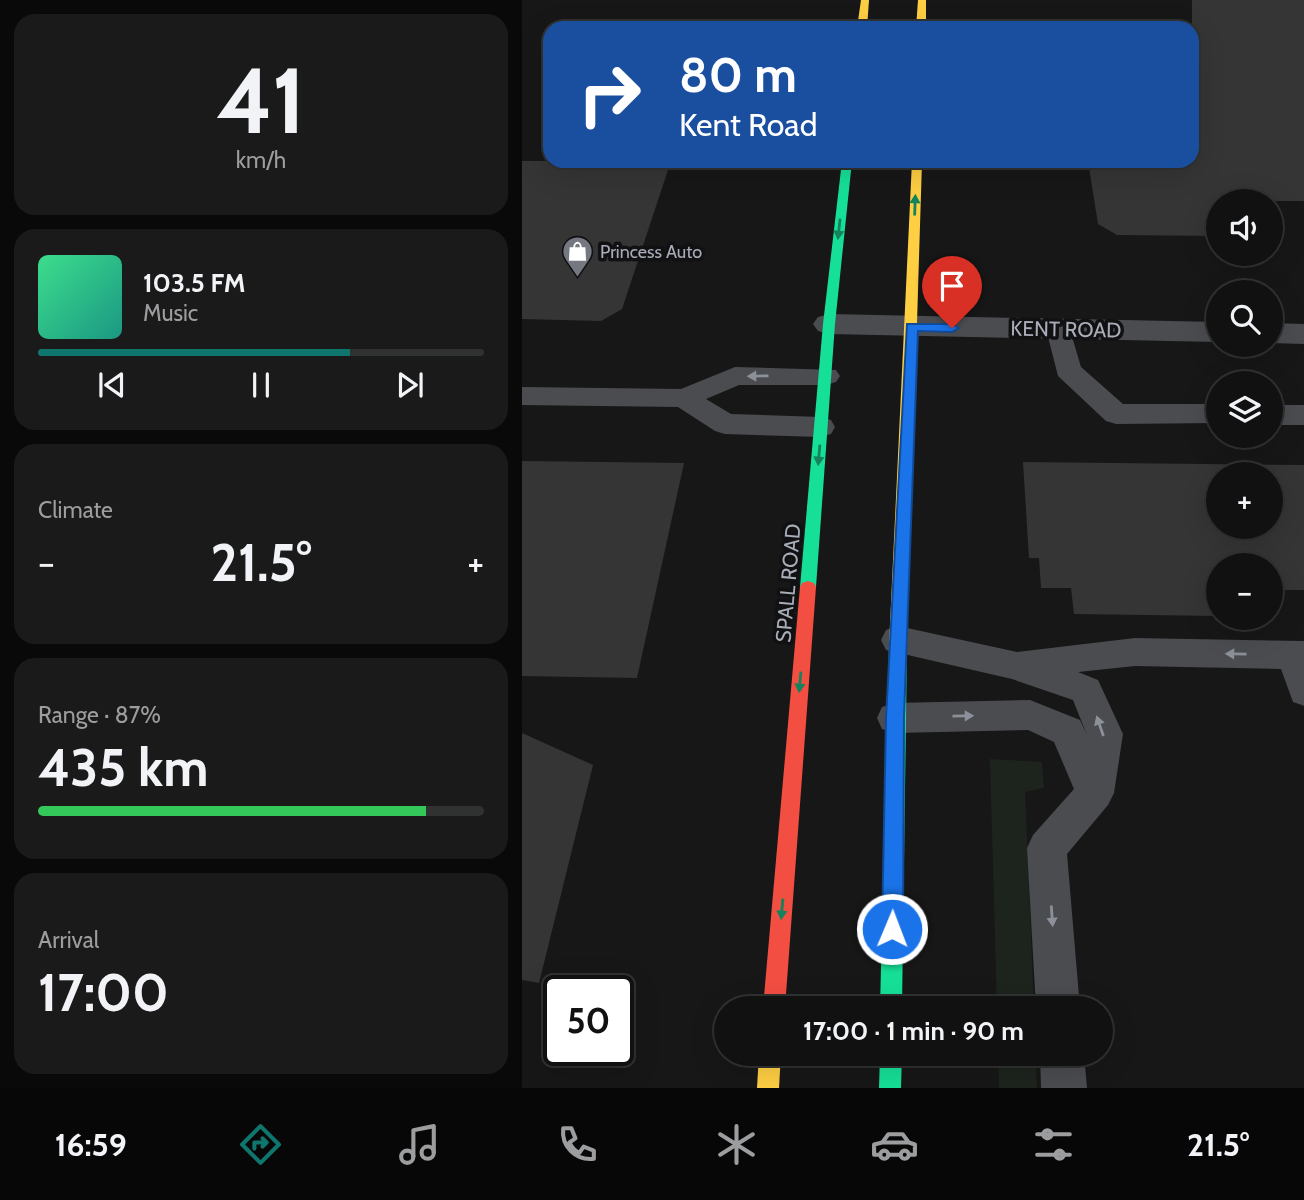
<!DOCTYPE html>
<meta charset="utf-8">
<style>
body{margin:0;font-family:Cabin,sans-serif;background:#1a1a1a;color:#f1f3f6;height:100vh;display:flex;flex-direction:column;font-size:26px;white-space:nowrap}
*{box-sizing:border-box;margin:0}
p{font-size:23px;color:#9c9d9f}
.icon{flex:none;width:38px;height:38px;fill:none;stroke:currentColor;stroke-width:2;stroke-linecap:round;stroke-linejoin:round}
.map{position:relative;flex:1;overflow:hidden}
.details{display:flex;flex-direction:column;gap:14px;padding:14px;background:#090909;width:522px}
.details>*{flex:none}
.top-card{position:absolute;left:21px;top:21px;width:656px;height:147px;border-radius:21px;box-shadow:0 7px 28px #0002,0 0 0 2px #303131;background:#1a4fa0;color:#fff;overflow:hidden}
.tools{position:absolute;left:684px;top:189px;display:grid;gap:14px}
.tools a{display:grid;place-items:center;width:77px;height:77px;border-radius:50%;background:#111;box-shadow:0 7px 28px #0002,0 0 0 2px #303131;font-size:35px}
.speed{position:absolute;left:21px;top:975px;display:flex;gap:14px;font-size:35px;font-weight:700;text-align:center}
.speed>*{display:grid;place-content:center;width:91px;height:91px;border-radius:50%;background:#111;box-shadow:0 7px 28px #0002,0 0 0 2px #303131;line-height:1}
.speed .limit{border:4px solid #111;border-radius:10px;background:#fff;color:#111}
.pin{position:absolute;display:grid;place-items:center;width:60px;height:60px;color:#fff;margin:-72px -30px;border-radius:50% 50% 50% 0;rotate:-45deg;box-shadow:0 0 7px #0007}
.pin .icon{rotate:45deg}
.me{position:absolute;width:77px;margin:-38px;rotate:1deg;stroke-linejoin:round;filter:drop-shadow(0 0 5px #0008)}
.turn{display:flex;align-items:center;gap:24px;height:147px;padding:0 21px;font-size:32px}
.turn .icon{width:91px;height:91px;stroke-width:2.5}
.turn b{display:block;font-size:49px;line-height:60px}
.big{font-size:52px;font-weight:700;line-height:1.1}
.details .tile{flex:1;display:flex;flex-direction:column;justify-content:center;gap:10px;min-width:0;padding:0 24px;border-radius:21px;background:#1a1a1a}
.details .dial{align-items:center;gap:0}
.dial b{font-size:91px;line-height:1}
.song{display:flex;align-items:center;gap:21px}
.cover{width:84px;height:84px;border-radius:10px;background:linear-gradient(135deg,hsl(150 70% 55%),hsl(170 70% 35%))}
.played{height:7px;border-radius:4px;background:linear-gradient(90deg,#0f766e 70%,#303131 70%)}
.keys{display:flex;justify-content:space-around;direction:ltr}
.heat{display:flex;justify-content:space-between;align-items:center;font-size:38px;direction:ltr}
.charge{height:10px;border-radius:5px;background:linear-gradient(90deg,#34c759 87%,#303131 0)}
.trip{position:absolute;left:192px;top:996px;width:399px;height:70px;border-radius:35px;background:#111;box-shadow:0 7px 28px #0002,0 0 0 2px #303131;font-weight:700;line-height:70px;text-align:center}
.menu{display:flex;height:112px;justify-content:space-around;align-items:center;background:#070707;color:#9c9d9f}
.menu .icon{width:49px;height:49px}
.menu .selected{color:#0f766e}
.menu b{font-size:32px;color:#f1f3f6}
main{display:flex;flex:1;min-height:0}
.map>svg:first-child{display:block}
</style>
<main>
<section class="details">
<div class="tile dial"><b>41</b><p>km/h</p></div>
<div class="tile">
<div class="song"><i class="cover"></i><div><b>103.5 FM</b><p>Music</p></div></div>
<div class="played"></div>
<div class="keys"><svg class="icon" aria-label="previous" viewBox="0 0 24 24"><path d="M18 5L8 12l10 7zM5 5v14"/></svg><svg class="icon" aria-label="pause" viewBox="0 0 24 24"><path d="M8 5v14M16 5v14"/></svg><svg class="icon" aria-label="next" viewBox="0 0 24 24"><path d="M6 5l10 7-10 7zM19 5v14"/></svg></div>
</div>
<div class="tile"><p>Climate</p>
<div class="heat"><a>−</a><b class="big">21.5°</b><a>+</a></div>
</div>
<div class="tile"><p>Range · 87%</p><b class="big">435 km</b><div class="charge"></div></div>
<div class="tile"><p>Arrival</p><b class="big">17:00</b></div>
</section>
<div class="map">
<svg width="783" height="1088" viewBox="0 0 783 1088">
<rect width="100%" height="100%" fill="#171717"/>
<!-- green -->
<g fill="#1d241e">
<polygon points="468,759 520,762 522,788 503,792 512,1008 475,1008"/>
<polygon points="476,1054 514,1054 515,1088 477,1088"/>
</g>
<!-- building -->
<g fill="#353536" fill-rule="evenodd">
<polygon points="670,0 782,0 782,201 696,201 696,236 595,235 576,224 566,161 670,161"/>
<polygon points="0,161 149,161 100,309 79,321 0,319"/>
<polygon points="0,461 162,463 115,678 0,676"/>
<path d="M501,462l281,3v125h-33v-25h-53v51l-144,-2 -3,-26h-30l-2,-30h-10zM696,474h53v53h-53z"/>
<polygon points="0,733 71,765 17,983 0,980"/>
</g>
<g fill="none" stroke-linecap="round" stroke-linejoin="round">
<!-- lane -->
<g fill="#4b4c50" fill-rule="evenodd">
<polygon points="537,321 546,323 559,367 601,404 696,404 696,423 594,424 584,421 536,376 524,329 528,323"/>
<polygon points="213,367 314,370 318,376 314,382 304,385 217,385 184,399 209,414 299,417 309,420 313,427 309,434 299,437 203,434 193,431 156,407 0,405 0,387 159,389"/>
<rect x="749" y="405" width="34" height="20"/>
<polygon points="376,626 495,652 613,638 783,641 783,706 771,702 759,669 613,666 556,672 576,680 601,734 592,793 586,805 545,854 558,1008 514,1008 505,848 511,835 552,789 532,742 506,730 373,733 360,729 355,718 360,707 373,703 508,700 558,720 565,735 551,700 490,679 364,650 359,640 364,630"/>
<polygon points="518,1054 562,1054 565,1088 519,1088"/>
</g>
<!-- street -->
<g fill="#4b4c50" fill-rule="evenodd">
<polygon points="307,314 696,322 696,342 307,334 296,331 291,324 296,317"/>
<polygon points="749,323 783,324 783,344 749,343"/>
</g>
<!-- fast -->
<g fill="#16e098" fill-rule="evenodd">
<polygon points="320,161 330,161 313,324 294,587 292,591 280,591 278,587 301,324"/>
<polygon points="376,638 382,640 385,645 380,1008 358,1008 367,645 370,640"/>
<polygon points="358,1054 380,1054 379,1088 357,1088"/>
</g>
<!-- slow -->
<g fill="#ffcf43" fill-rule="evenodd">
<polygon points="339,0 347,0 345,28 335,28"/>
<polygon points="396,0 404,0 404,28 394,28"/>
<polygon points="390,161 400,161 385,645 382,650 376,652 370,650 367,645"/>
<polygon points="237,1054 259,1054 257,1088 235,1088"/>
</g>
<!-- jam -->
<polygon fill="#f24e42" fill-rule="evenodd" points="286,581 292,583 294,587 263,1008 241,1008 278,587 280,583"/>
</g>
<!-- one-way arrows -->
<defs><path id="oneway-solid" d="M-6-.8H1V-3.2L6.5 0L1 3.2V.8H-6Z" transform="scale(1.75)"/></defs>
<g fill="#14835c">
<use href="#oneway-solid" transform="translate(393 205) rotate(-88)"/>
<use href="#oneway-solid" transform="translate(317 229) rotate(96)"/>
<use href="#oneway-solid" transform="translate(297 455) rotate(95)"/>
<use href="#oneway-solid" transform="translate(278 682) rotate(95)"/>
<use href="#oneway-solid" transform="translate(260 909) rotate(95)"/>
</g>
<g fill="#8c9099">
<use href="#oneway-solid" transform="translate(236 376) rotate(179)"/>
<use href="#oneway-solid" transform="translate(714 654) rotate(-179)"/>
<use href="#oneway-solid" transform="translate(441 716) rotate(-1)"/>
<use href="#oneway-solid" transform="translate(578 726) rotate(-109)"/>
<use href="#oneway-solid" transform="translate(530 916) rotate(86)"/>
</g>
<!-- route -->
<polygon fill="#1a73e8" stroke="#114b97" stroke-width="2" points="385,324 430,324 437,328 430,332 396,331 382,718 381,929 378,936 370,939 363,936 360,929 364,718"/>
<!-- icons -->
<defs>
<symbol id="shop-pin" viewBox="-11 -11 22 30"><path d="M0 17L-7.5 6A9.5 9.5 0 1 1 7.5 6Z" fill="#757880" stroke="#111113"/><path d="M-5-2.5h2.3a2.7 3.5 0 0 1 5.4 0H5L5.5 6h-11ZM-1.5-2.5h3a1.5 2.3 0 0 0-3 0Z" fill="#fff"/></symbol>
</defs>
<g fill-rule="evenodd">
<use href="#shop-pin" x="38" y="234" width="35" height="47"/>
</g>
<g text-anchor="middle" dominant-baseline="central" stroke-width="7" stroke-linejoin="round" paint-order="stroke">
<!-- far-poi labels -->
<g font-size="18" fill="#a8adb8" stroke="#111113" text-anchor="start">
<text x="78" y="252">Princess Auto</text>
</g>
<!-- street labels -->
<g font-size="21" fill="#a8adb8" stroke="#111113">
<text transform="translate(544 329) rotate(1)">KENT ROAD</text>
<text transform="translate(266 583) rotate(-85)">SPALL ROAD</text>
</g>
</g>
</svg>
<div class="tools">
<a><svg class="icon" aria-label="sound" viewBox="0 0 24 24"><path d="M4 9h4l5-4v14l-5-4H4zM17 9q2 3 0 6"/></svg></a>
<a><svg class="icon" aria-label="search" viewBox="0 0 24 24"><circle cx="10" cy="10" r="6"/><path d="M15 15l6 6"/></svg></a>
<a><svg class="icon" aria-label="layers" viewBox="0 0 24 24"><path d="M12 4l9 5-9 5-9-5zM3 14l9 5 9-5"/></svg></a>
<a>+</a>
<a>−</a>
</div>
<div class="speed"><div class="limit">50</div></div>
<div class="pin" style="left:430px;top:328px;background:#d93025"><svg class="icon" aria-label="arrive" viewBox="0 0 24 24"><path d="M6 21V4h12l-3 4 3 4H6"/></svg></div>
<svg class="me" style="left:370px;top:929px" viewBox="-20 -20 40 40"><circle r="17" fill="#1a73e8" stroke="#fff" stroke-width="3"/><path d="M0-11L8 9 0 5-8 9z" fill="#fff"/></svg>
<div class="trip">17:00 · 1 min · 90 m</div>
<div class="top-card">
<div class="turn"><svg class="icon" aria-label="right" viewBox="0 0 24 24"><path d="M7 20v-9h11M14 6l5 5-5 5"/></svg><div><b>80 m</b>Kent Road</div></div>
</div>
</div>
</main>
<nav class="menu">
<b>16:59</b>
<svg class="icon selected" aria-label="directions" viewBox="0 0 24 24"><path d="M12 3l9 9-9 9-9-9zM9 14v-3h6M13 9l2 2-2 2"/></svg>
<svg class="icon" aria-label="music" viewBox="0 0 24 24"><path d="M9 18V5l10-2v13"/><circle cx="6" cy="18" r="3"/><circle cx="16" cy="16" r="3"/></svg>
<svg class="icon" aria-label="phone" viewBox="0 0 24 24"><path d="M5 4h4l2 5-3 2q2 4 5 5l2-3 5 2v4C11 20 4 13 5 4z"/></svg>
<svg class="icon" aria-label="climate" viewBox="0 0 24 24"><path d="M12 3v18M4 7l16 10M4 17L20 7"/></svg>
<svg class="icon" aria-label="car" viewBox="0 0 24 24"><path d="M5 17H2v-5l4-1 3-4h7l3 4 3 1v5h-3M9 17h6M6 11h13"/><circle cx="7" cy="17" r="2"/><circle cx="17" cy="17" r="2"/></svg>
<svg class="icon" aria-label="filters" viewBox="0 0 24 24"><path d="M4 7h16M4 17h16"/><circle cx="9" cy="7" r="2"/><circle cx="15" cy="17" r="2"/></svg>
<b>21.5°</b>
</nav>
